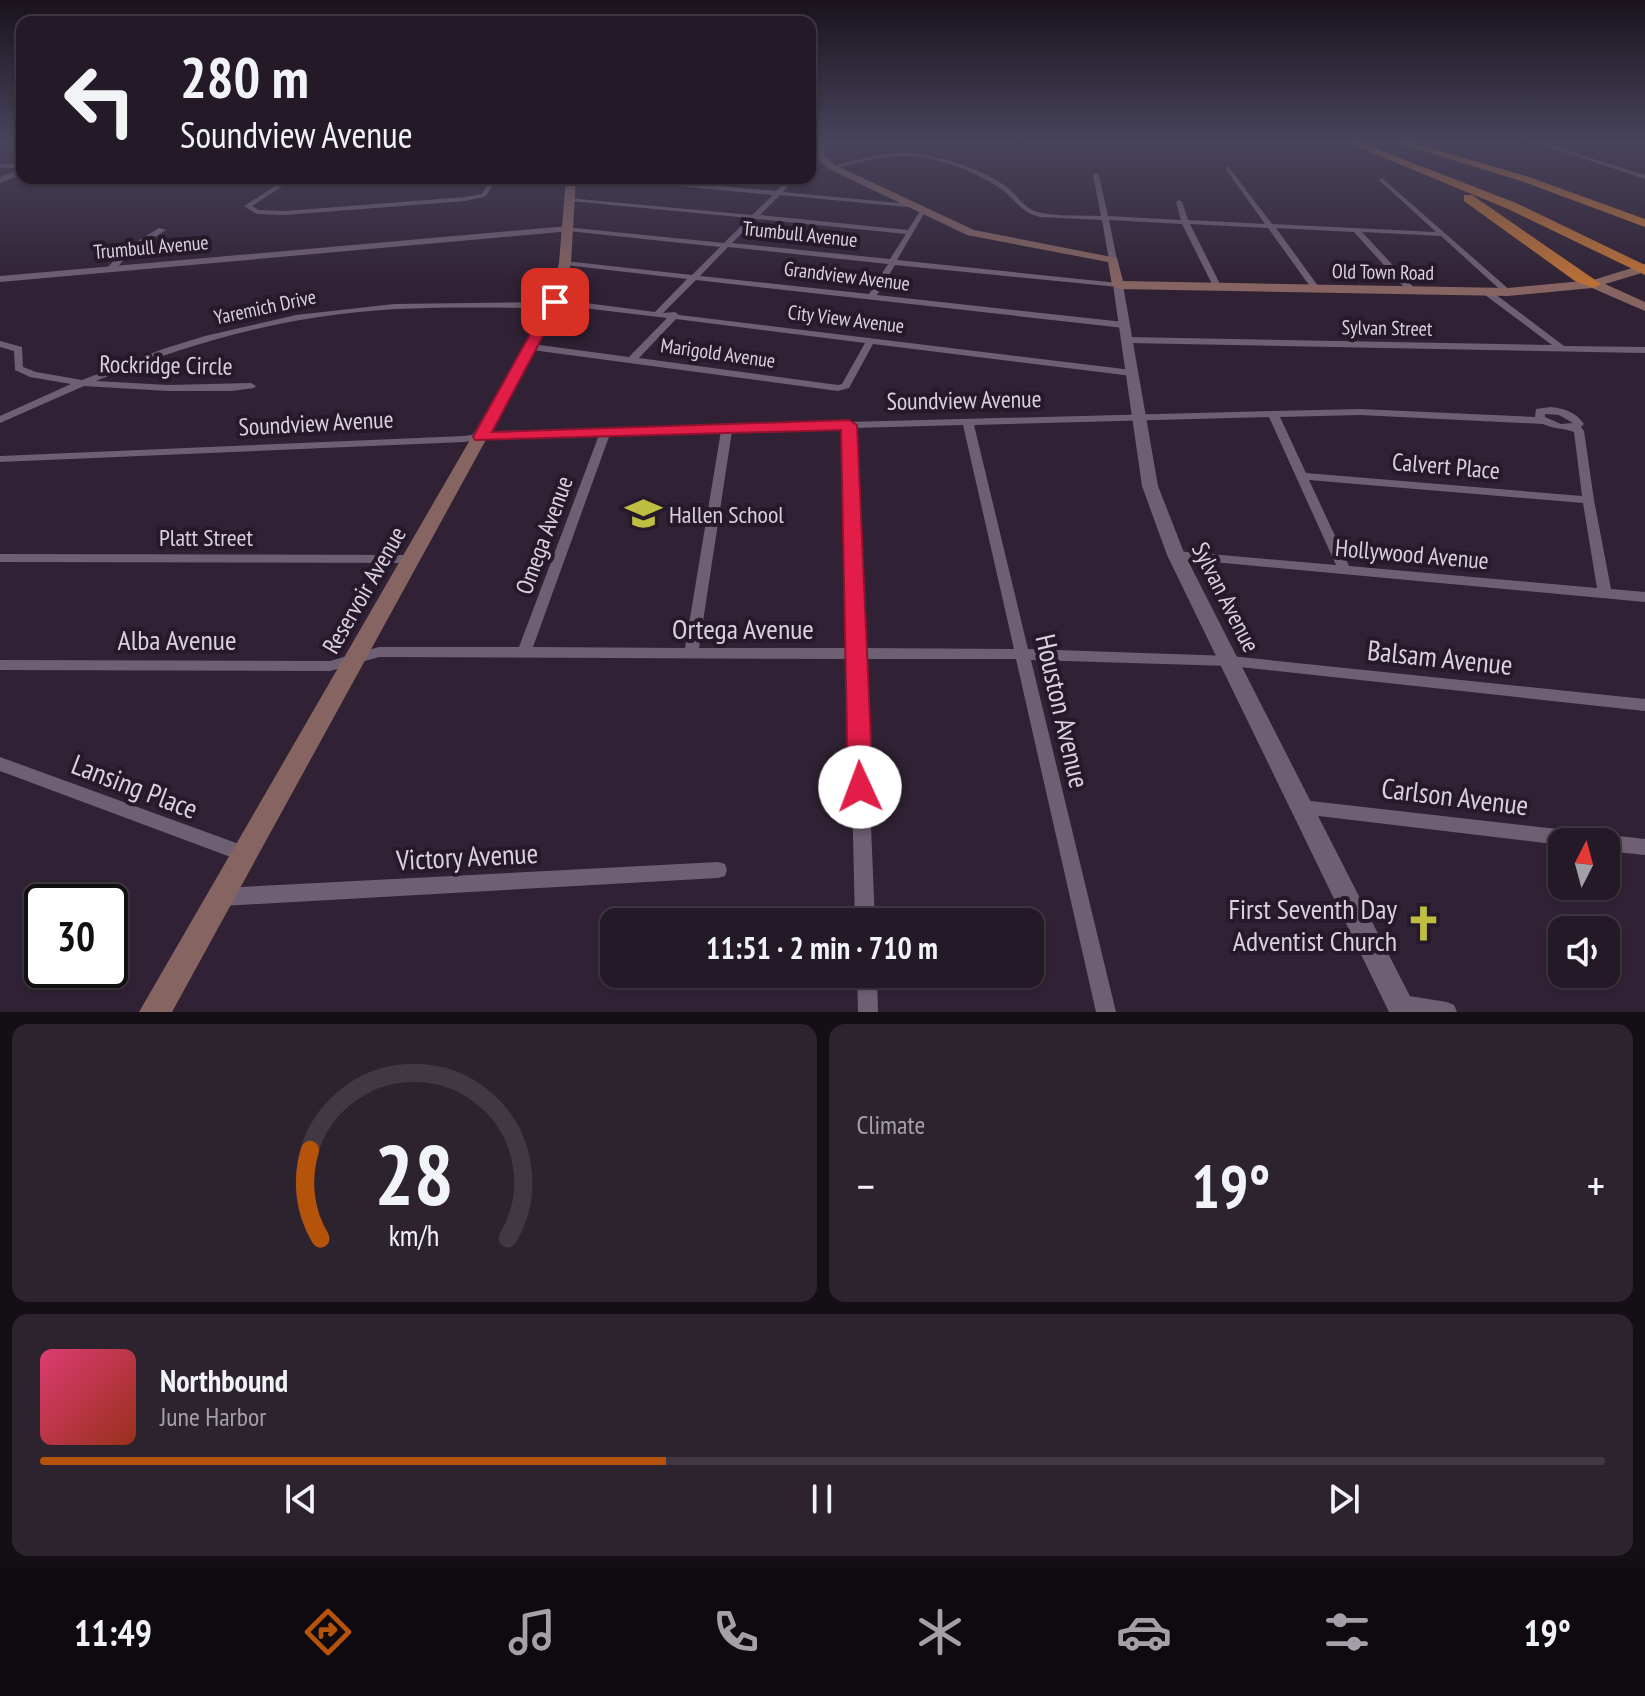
<!DOCTYPE html>
<meta charset="utf-8">
<style>
body{margin:0;font-family:"PT Sans Narrow",sans-serif;background:#2c232f;color:#f1f3f6;height:100vh;display:flex;flex-direction:column;font-size:30px;white-space:nowrap}
*{box-sizing:border-box;margin:0}
p{font-size:26px;color:#a3a1a7}
.icon{flex:none;width:44px;height:44px;fill:none;stroke:currentColor;stroke-width:2;stroke-linecap:round;stroke-linejoin:round}
.map{position:relative;height:1012px;overflow:hidden}
.side{display:flex;flex-direction:column;gap:12px;padding:12px;background:#140e15;flex:1}
.side>*{flex:none}
.guide{position:absolute;left:16px;top:16px;width:800px;height:168px;border-radius:16px;box-shadow:0 2px 6px #0004,0 0 0 2px #413844;background:#241a27;color:#f1f3f6;overflow:hidden}
.needle{width:52px;rotate:6deg}
.tools{position:absolute;left:1548px;top:828px;display:grid;gap:16px}
.tools a{display:grid;place-items:center;width:72px;height:72px;border-radius:16px;background:#241a27;box-shadow:0 2px 6px #0004,0 0 0 2px #413844;font-size:40px}
.speed{position:absolute;left:24px;top:884px;display:flex;gap:16px;font-size:40px;font-weight:700;text-align:center}
.speed>*{display:grid;place-content:center;width:104px;height:104px;border-radius:50%;background:#241a27;box-shadow:0 2px 6px #0004,0 0 0 2px #413844;line-height:1}
.speed .limit{border:4px solid #111;border-radius:12px;background:#fff;color:#111}
.pin{position:absolute;display:grid;place-items:center;width:68px;height:68px;color:#fff;margin:-34px;border-radius:16px;box-shadow:0 4px 12px #0006}
.me{position:absolute;width:88px;margin:-44px;rotate:358deg;stroke-linejoin:round;filter:drop-shadow(0 0 6px #0008)}
.turn{display:flex;align-items:center;gap:28px;height:168px;padding:0 32px;font-size:36px}
.turn .icon{width:104px;height:104px;stroke-width:2.5}
.turn b{display:block;font-size:56px;line-height:68px}
.big{font-size:60px;font-weight:700;line-height:1.1}
.side .card{flex:1;display:flex;flex-direction:column;justify-content:center;gap:12px;min-width:0;padding:0 28px;border-radius:16px;background:#2c232f}
.side .dial{align-items:center;gap:0}
.dial svg{height:208px;overflow:visible;fill:none;stroke:#413844;stroke-width:7;stroke-linecap:round;text-anchor:middle}
.dial text{fill:#f1f3f6;stroke:none}
.song{display:flex;align-items:center;gap:24px}
.cover{width:96px;height:96px;border-radius:12px;background:linear-gradient(135deg,hsl(340 70% 55%),hsl(10 70% 35%))}
.played{height:8px;border-radius:4px;background:linear-gradient(90deg,#b45309 40%,#413844 40%)}
.keys{display:flex;justify-content:space-around;direction:ltr}
.heat{display:flex;justify-content:space-between;align-items:center;font-size:44px;direction:ltr}
.side .tiles{flex:1;display:grid;gap:12px;grid-template-columns:1fr 1fr}
.card:last-child{grid-column:span 2}
.trip{position:absolute;left:600px;top:908px;width:444px;height:80px;border-radius:16px;background:#241a27;box-shadow:0 2px 6px #0004,0 0 0 2px #413844;font-weight:700;line-height:80px;text-align:center}
.menu{display:flex;height:128px;justify-content:space-around;align-items:center;background:#0e0a10;color:#a3a1a7}
.menu .icon{width:56px;height:56px}
.menu .selected{color:#b45309}
.menu b{font-size:36px;color:#f1f3f6}
.map>svg:first-child{display:block}
</style>
<div class="map">
<svg width="1645" height="1012" viewBox="0 0 1645 1012">
<rect width="100%" height="100%" fill="#302234"/>
<g fill="none" stroke-linecap="round" stroke-linejoin="round">
<!-- minor -->
<g fill="#6f5f73" fill-rule="evenodd">
<polygon points="0,143 7,143 0,146"/>
<polygon points="1536,143 1544,143 1645,175 1645,179"/>
<path d="M897,153c31,-2 88,16 112,36 10,8 16,20 29,23 19,5 43,3 63,4l-8,-41 3,-2 3,2 9,41 73,4 -5,-18 3,-2 3,2 6,18 77,4 -40,-56 3,-2 44,58 164,8 -56,-51 -1,-1 3,-2 130,114 -7,2 -64,-58 -79,-4 54,58v4h-6l-56,-62 -78,-4 45,62 -4,2h-3l-46,-64 -78,-4 32,64 -4,2 -4,-2 -32,-64 -73,-4 8,40 -4,2 -4,-2 -7,-40 -62,-3c-21,-5 -24,-18 -40,-29 -25,-16 -63,-32 -94,-32 -25,0 -50,7 -74,13l-3,-2 40,-10z"/>
<polygon points="818,156 823,157 810,163 810,159"/>
<rect x="0" y="164" width="22" height="4"/>
<polygon points="288,178 291,180 290,181 252,206 259,210 284,211 466,197 482,194 492,178 498,178 486,196 466,201 284,215 257,214 244,206"/>
<polygon points="374,178 389,178 349,186 346,184"/>
<path d="M612,178h23l141,13 13,-13h7l-13,14 126,12 1,1 -3,2 -127,-12 -20,20 148,15 12,-19h4l1,1 -28,48 221,23 4,2 -4,2 -223,-22 -18,30 247,27 4,3 -4,3 -428,-48 -33,33 12,-1 4,3 453,55 5,3 -5,3 -259,-32 -24,44 -11,3 -306,-41 -5,-3 5,-3 97,13 38,-39 -109,-13 -4,3c-71,0 -142,-3 -213,6 -85,10 -166,35 -245,67l72,4 83,-2 5,3 -2,2 -22,3h-64l-84,-5 -84,37v-7l71,-32 -41,-7 -15,-7 -1,-19 -14,-4v-6l22,6 1,20 13,5 46,8 81,-31 42,-13 91,-21 98,-11 157,-2 4,-3 100,13 32,-33 -122,-14 -4,-2 4,-2 127,14 28,-28 -152,-16h-3v-4l159,16 25,-25 -179,-17 -2,-1v-2l184,17 21,-20 -158,-15zM756,219l150,15 -16,25 -158,-16zM728,247l160,17 -19,30 -169,-18zM676,319l189,24 -23,41 -4,1 -199,-27z"/>
<polygon points="159,228 166,230 129,254 114,271 108,271 108,267 123,250"/>
<polygon points="1485,291 1491,291 1564,346 1645,347 1645,353 1128,343 1123,340 1128,337 1552,345 1485,295"/>
<path d="M1551,407c14,2 25,5 33,17l-3,3 3,4 10,69 17,89 34,3v10l-474,-44 -1,-3 6,-4 160,14 -67,-148 -295,8 54,224 202,7 415,43v12l-415,-45 -199,-6 85,352h-20l-80,-353h-152l11,263h-20l-6,-263 -470,-2 -49,14 -330,-1v-10l330,1 49,-14h140l80,-212 -101,2 -34,5 -464,20v-6l464,-20 34,-5 775,-20 87,-2 175,8 1,-8zM1545,414l14,1 14,8 -12,1 -16,-7zM1360,415l183,9c10,5 22,4 31,8l8,64 -276,-23 -26,-56zM963,425l51,224 -151,-1 -9,-220zM844,428l5,220h-150l33,-217zM721,431l-36,217 -152,-1 77,-213zM1309,480l274,23 14,85 -248,-22z"/>
<polygon points="0,554 411,555 417,559 411,563 0,562"/>
<polygon points="0,757 250,848 253,854 250,860 244,862 0,771"/>
<polygon points="1302,800 1645,839 1645,855 1606,851 1606,842 1562,842 1562,845 1302,814 1296,812 1293,807 1296,802"/>
<polygon points="718,862 725,864 727,870 725,876 718,878 222,906 215,903 213,897 215,891 222,888"/>
<polygon points="857,974 877,974 878,1012 858,1012"/>
<polygon points="1403,995 1447,1002 1454,1005 1457,1012 1396,1012 1393,1005 1396,998"/>
</g>
<!-- tertiary -->
<g fill="#6f5f73" fill-rule="evenodd">
<polygon points="22,169 22,174 0,183 0,177"/>
<polygon points="568,226 571,227 571,231 0,282 0,276"/>
<polygon points="1118,282 1123,285 1158,486 1185,555 1418,1012 1389,1012 1167,555 1142,486 1113,285"/>
</g>
<!-- secondary -->
<g fill="#866461" fill-rule="evenodd">
<polygon points="815,143 823,143 824,156 835,165 974,230 1117,258 1123,281 1508,288 1593,280 1645,264 1645,272 1605,284 1645,302 1645,311 1592,288 1508,296 1118,289 1112,285 1108,262 967,235 829,169 816,157"/>
<polygon points="566,178 576,178 571,263 560,305 172,1012 139,1012 548,305 559,263"/>
</g>
<!-- motorway -->
<g fill="#bb7036" fill-rule="evenodd">
<polygon points="1348,143 1361,143 1516,203 1645,265 1645,275 1508,209"/>
<polygon points="1398,143 1413,143 1529,177 1645,219 1645,227 1521,181"/>
<polygon points="1464,195 1472,195 1601,284 1594,288 1575,281 1464,201"/>
</g>
</g>
<!-- sky -->
<linearGradient id="sky" x2="0" y2="1"><stop stop-color="#1a131d"/><stop offset="0.5" stop-color="#48445c"/><stop offset="1" stop-color="#48445c" stop-opacity="0"/></linearGradient>
<rect width="1645" height="284" fill="url(#sky)"/>
<!-- route -->
<polygon fill="#e11d48" stroke="#92132f" stroke-width="2" points="555,298 561,302 492,432 849,420 857,425 873,787 869,794 860,797 851,794 848,787 841,430 475,440 473,437 548,302"/>
<!-- icons -->
<defs>
<symbol id="school-bare" viewBox="-9 -9 18 18"><path d="M0-5L7-2L0 1L-7-2ZM-4 1L0 2.5L4 1V4Q0 6-4 4Z" fill="#bebf42" stroke="#26192a" stroke-width="2.5" paint-order="stroke"/></symbol>
<symbol id="church-bare" viewBox="-9 -9 18 18"><path d="M-1.2-6h2.4v3.5h3.3v2.4h-3.3V6h-2.4V-.1h-3.3v-2.4h3.3Z" fill="#bebf42" stroke="#26192a" stroke-width="2.5" paint-order="stroke"/></symbol>
</defs>
<g fill-rule="evenodd">
<use href="#school-bare" x="618" y="488" width="51" height="51"/>
<use href="#church-bare" x="1398" y="898" width="51" height="51"/>
</g>
<g text-anchor="middle" dominant-baseline="central" stroke-width="8" stroke-linejoin="round" paint-order="stroke">
<!-- far-street labels -->
<g font-size="20" fill="#dad1dd" stroke="#26192a">
<text transform="translate(800 234) rotate(6)">Trumbull Avenue</text>
<text transform="translate(151 247) rotate(-5)">Trumbull Avenue</text>
<text transform="translate(1383 272) rotate(1)">Old Town Road</text>
<text transform="translate(847 276) rotate(7)">Grandview Avenue</text>
<text transform="translate(265 307) rotate(-12)">Yaremich Drive</text>
<text transform="translate(846 319) rotate(7)">City View Avenue</text>
<text transform="translate(1387 328) rotate(1)">Sylvan Street</text>
<text transform="translate(718 353) rotate(8)">Marigold Avenue</text>
</g>
<!-- street labels -->
<g font-size="24" fill="#dad1dd" stroke="#26192a">
<text transform="translate(166 365) rotate(1)">Rockridge Circle</text>
<text transform="translate(964 400) rotate(-1)">Soundview Avenue</text>
<text transform="translate(316 423) rotate(-3)">Soundview Avenue</text>
<text transform="translate(1446 466) rotate(5)">Calvert Place</text>
<text transform="translate(544 535) rotate(-70)">Omega Avenue</text>
<text x="206" y="537">Platt Street</text>
<text transform="translate(1412 554) rotate(5)">Hollywood Avenue</text>
<text transform="translate(364 590) rotate(-60)">Reservoir Avenue</text>
<text transform="translate(1226 597) rotate(63)">Sylvan Avenue</text>
</g>
<!-- poi labels -->
<g font-size="24" fill="#dad1dd" stroke="#26192a" text-anchor="start">
<text x="669" y="514">Hallen School</text>
</g>
<!-- near-street labels -->
<g font-size="28" fill="#dad1dd" stroke="#26192a">
<text x="743" y="628">Ortega Avenue</text>
<text x="177" y="639">Alba Avenue</text>
<text transform="translate(1440 657) rotate(6)">Balsam Avenue</text>
<text transform="translate(1063 711) rotate(77)">Houston Avenue</text>
<text transform="translate(135 786) rotate(21)">Lansing Place</text>
<text transform="translate(1455 796) rotate(7)">Carlson Avenue</text>
<text transform="translate(467 856) rotate(-3)">Victory Avenue</text>
</g>
<!-- near-poi labels -->
<g font-size="28" fill="#dad1dd" stroke="#26192a" text-anchor="end">
<text x="1397" y="908">First Seventh Day<tspan x="1397" dy="32">Adventist Church</tspan></text>
</g>
</g>
</svg>
<div class="tools">
<a><svg class="needle" viewBox="-14 -14 28 28"><path d="M0-13l5 13h-10z" fill="#e53935"/><path d="M0 13l5-13h-10z" fill="#a3a1a7"/></svg></a>
<a><svg class="icon" aria-label="sound" viewBox="0 0 24 24"><path d="M4 9h4l5-4v14l-5-4H4zM17 9q2 3 0 6"/></svg></a>
</div>
<div class="speed"><div class="limit">30</div></div>
<div class="pin" style="left:555px;top:302px;background:#d93025"><svg class="icon" aria-label="arrive" viewBox="0 0 24 24"><path d="M6 21V4h12l-3 4 3 4H6"/></svg></div>
<svg class="me" style="left:860px;top:787px" viewBox="-20 -20 40 40"><circle r="19" fill="#fff"/><path d="M0-13L10 11 0 6-10 11z" fill="#e11d48"/></svg>
<div class="trip">11:51 · 2 min · 710 m</div>
<div class="guide">
<div class="turn"><svg class="icon" aria-label="left" viewBox="0 0 24 24"><path d="M17 20v-9H6M10 6l-5 5 5 5"/></svg><div><b>280 m</b>Soundview Avenue</div></div>
</div>
</div>
<section class="side">
<div class="tiles">
<div class="card dial"><svg viewBox="0 0 100 80">
<path d="M14 69A42 42 0 1 1 86 69"/>
<path d="M14 69A42 42 0 0 1 10 35" stroke="#b45309"/>
<text x="50" y="56" font-size="32" font-weight="700">28</text>
<text x="50" y="72" font-size="11">km/h</text>
</svg></div>
<div class="card"><p>Climate</p>
<div class="heat"><a>−</a><b class="big">19°</b><a>+</a></div>
</div>
<div class="card">
<div class="song"><i class="cover"></i><div><b>Northbound</b><p>June Harbor</p></div></div>
<div class="played"></div>
<div class="keys"><svg class="icon" aria-label="previous" viewBox="0 0 24 24"><path d="M18 5L8 12l10 7zM5 5v14"/></svg><svg class="icon" aria-label="pause" viewBox="0 0 24 24"><path d="M8 5v14M16 5v14"/></svg><svg class="icon" aria-label="next" viewBox="0 0 24 24"><path d="M6 5l10 7-10 7zM19 5v14"/></svg></div>
</div>
</div>
</section>
<nav class="menu">
<b>11:49</b>
<svg class="icon selected" aria-label="directions" viewBox="0 0 24 24"><path d="M12 3l9 9-9 9-9-9zM9 14v-3h6M13 9l2 2-2 2"/></svg>
<svg class="icon" aria-label="music" viewBox="0 0 24 24"><path d="M9 18V5l10-2v13"/><circle cx="6" cy="18" r="3"/><circle cx="16" cy="16" r="3"/></svg>
<svg class="icon" aria-label="phone" viewBox="0 0 24 24"><path d="M5 4h4l2 5-3 2q2 4 5 5l2-3 5 2v4C11 20 4 13 5 4z"/></svg>
<svg class="icon" aria-label="climate" viewBox="0 0 24 24"><path d="M12 3v18M4 7l16 10M4 17L20 7"/></svg>
<svg class="icon" aria-label="car" viewBox="0 0 24 24"><path d="M5 17H2v-5l4-1 3-4h7l3 4 3 1v5h-3M9 17h6M6 11h13"/><circle cx="7" cy="17" r="2"/><circle cx="17" cy="17" r="2"/></svg>
<svg class="icon" aria-label="filters" viewBox="0 0 24 24"><path d="M4 7h16M4 17h16"/><circle cx="9" cy="7" r="2"/><circle cx="15" cy="17" r="2"/></svg>
<b>19°</b>
</nav>
